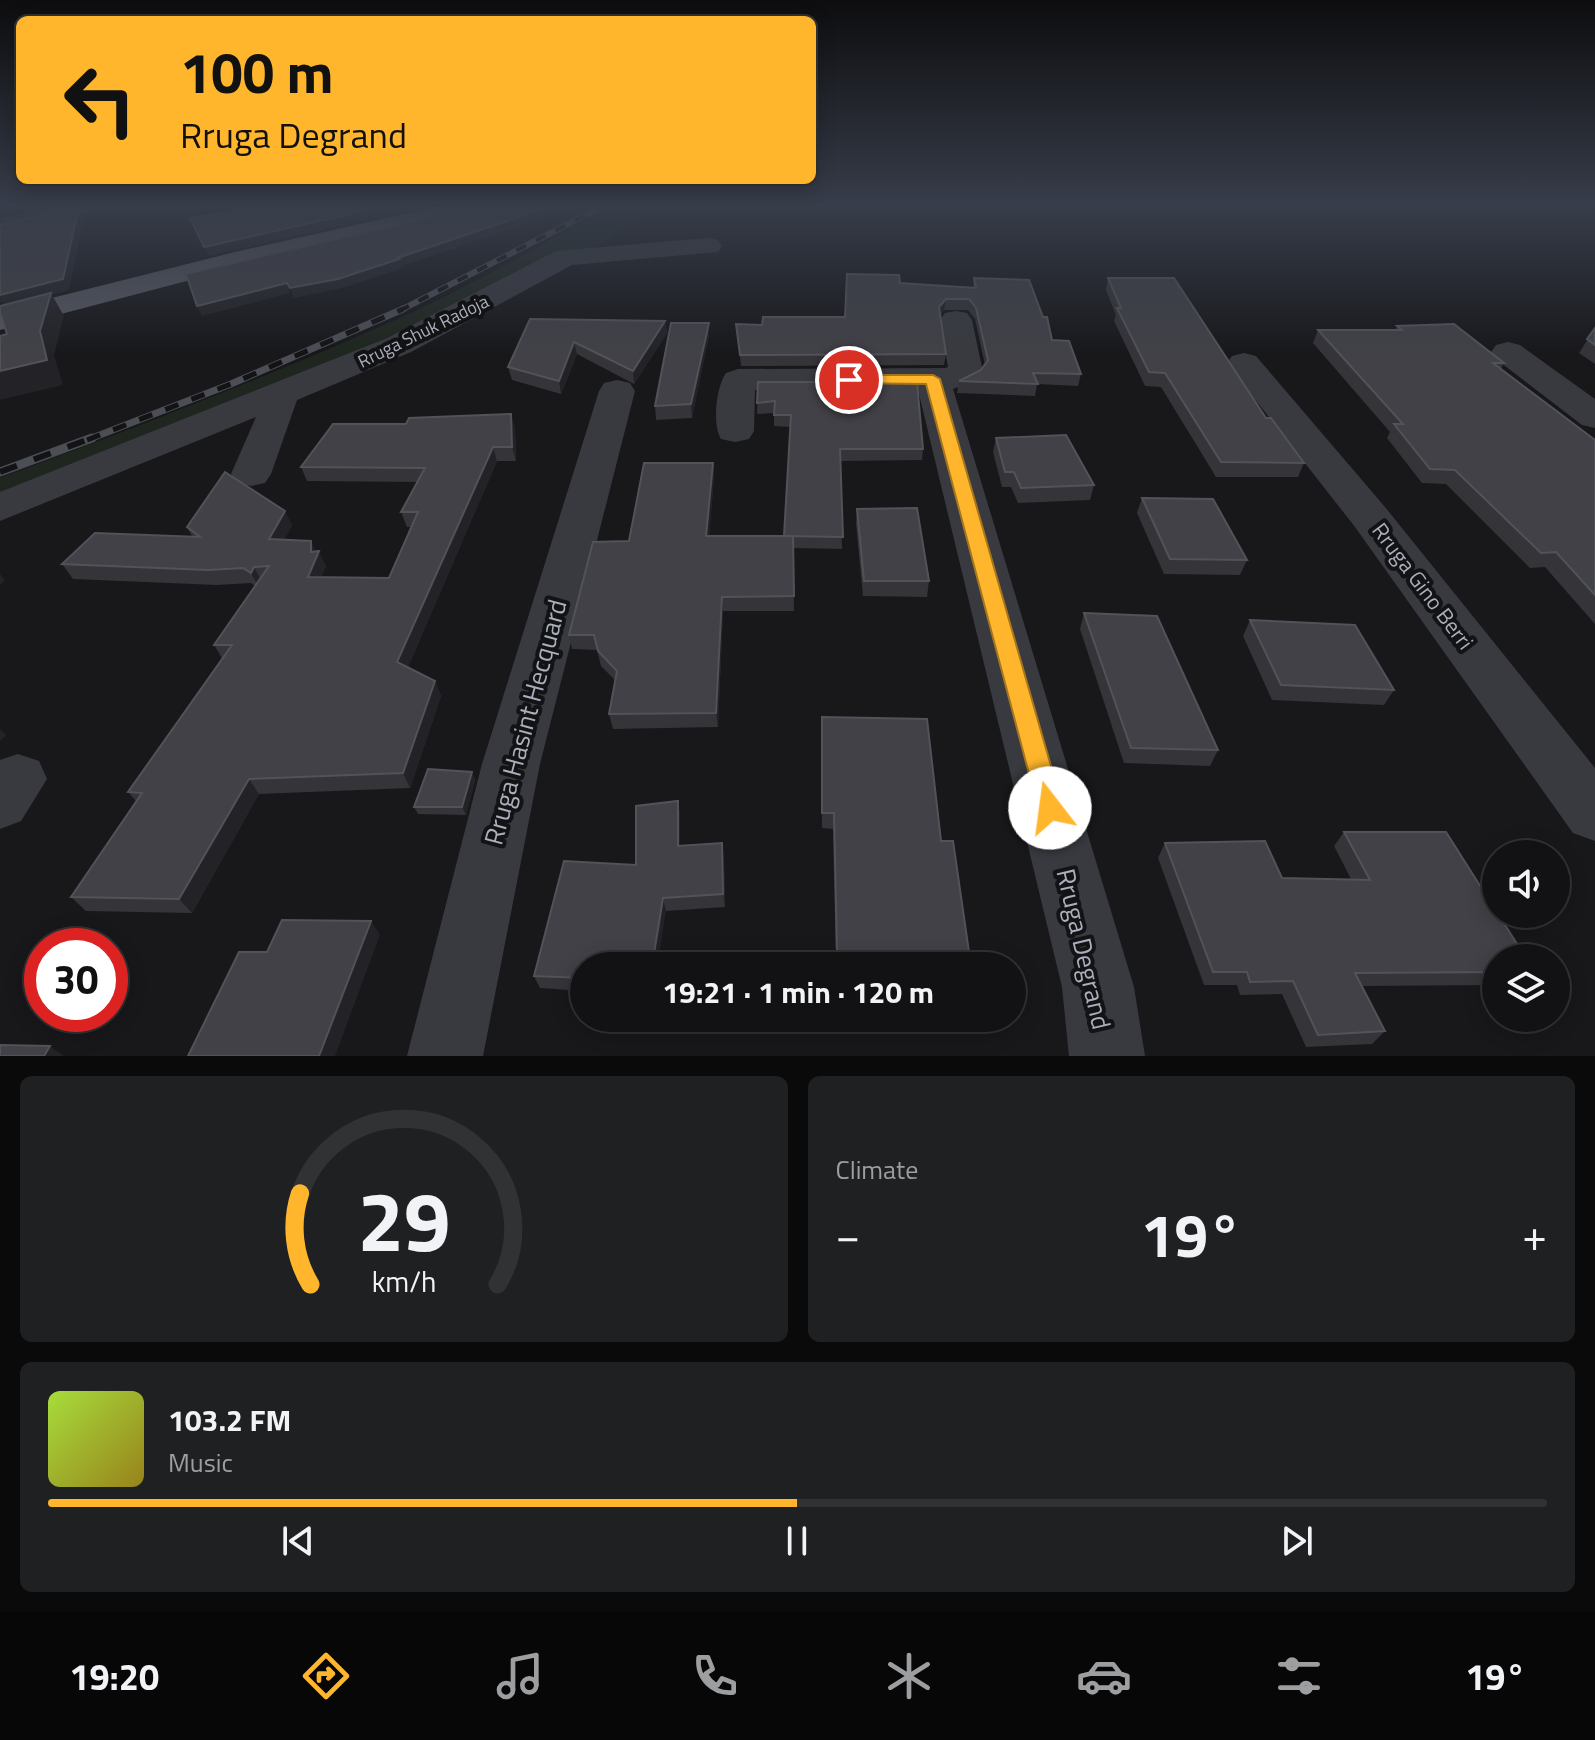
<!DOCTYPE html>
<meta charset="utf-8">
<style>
body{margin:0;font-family:"Titillium Web",sans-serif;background:#1f2022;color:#f1f3f6;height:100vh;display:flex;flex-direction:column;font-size:30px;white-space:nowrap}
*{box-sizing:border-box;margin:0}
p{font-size:26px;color:#9c9ea0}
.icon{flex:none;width:44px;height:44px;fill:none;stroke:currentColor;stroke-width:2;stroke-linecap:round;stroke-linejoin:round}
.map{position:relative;height:1056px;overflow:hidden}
.panel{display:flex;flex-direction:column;gap:20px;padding:20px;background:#0a0a0b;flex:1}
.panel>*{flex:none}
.banner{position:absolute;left:16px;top:16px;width:800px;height:168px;border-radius:12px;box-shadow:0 4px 20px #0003,0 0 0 2px #313234;background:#ffb62c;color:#111;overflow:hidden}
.controls{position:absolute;left:1482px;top:840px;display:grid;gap:16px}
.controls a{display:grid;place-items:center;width:88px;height:88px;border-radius:50%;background:#121214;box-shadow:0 4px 20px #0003,0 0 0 2px #313234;font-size:40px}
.speed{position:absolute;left:24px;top:928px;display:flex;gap:16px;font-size:40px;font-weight:700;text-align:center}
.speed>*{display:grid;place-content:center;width:104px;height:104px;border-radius:50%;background:#121214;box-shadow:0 4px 20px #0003,0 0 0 2px #313234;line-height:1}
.speed .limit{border:12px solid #d22;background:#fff;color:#111}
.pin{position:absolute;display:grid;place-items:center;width:68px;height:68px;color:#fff;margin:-34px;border:4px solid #fff;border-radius:50%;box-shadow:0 2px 8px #0007}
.me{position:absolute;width:88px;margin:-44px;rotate:345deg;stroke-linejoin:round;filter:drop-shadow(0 0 6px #0008)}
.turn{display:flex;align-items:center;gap:28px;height:168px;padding:0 32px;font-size:36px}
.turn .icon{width:104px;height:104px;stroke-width:2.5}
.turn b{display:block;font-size:56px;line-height:68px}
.big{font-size:60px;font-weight:700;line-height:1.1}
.panel .widget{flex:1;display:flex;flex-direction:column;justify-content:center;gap:12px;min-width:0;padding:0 28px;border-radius:12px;background:#1f2022}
.panel .dial{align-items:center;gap:0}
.dial svg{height:208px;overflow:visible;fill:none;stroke:#313234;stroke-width:7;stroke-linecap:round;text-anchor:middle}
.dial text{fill:#f1f3f6;stroke:none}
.song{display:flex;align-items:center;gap:24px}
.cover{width:96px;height:96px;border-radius:12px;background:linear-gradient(135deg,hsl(80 70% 55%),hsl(50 70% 35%))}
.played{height:8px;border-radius:4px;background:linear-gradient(90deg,#ffb62c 50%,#313234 50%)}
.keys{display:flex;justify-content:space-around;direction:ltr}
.heat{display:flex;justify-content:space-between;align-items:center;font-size:44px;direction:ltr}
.panel .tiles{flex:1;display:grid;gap:20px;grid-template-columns:1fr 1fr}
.widget:last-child{grid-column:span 2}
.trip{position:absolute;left:570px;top:952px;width:456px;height:80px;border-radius:40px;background:#121214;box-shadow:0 4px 20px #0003,0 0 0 2px #313234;font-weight:700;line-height:80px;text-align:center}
.dock{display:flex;height:128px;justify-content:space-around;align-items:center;background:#070708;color:#9c9ea0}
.dock .icon{width:56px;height:56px}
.dock .on{color:#ffb62c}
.dock b{font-size:36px;color:#f1f3f6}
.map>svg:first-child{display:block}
</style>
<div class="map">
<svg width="1595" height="1056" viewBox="0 0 1595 1056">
<rect width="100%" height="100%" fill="#18181b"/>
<!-- green -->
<path fill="#1e261f" d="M612,206h52l-78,47 -586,249v-24c135,-50 270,-102 402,-161 72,-33 141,-72 210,-111z"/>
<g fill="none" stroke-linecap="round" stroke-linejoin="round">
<!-- minor -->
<g fill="#393a40" fill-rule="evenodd">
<polygon points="55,206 100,206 97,211 0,234 0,218"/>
<polygon points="708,238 718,240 722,246 718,252 572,265 411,352 297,400 271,474 265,483 251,486 237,483 231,474 256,417 0,521 0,492 387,338 556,251"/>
<path d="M956,311l11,2 5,7 11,52 -5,7 -25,10 181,598 11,69h-76l-7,-69 -144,-597h-163l-1,41 -5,8 -14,3 -14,-3c-9,-14 -5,-52 5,-66l12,-4 207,-1 3,-1 -8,-47 5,-7z"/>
<polygon points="1508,342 1520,345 1595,399 1595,428 1582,425 1496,359 1491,352 1496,345"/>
<polygon points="1244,353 1256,356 1385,507 1595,768 1595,841 1573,833 1355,527 1232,370 1227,363 1232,356"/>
<polygon points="617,380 630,383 635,391 540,764 483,1056 407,1056 482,764 599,391 604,383"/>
<polygon points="18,754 39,761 47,779 21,821 0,829 0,760"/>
</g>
<!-- major -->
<polygon fill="#55575f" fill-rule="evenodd" points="440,206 485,206 482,211 240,267 0,330 0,311 235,252"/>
<defs>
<polyline id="rail-far2" points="399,311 603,206"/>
<polyline id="rail-far1" points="87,440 231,384 403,309"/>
<polyline id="rail" points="0,472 92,438"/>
</defs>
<!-- rail-far2 casing -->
<use href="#rail-far2" stroke="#4c4e55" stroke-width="6"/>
<!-- rail-far1 casing -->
<use href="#rail-far1" stroke="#4c4e55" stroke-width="7"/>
<!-- rail casing -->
<use href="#rail" stroke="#4c4e55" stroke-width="9"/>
<!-- rail-far2 -->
<use href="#rail-far2" stroke="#131316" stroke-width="4" stroke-dasharray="11" stroke-linecap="butt"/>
<!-- rail-far1 -->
<use href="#rail-far1" stroke="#131316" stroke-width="5" stroke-dasharray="14" stroke-linecap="butt"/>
<!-- rail -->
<use href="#rail" stroke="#131316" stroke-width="6" stroke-dasharray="18" stroke-linecap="butt"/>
</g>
<!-- wall -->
<g fill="#343439">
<polygon points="974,278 1052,340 1081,374 1078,386 1037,384 1035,396 957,393 959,381 981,370 985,365 975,319 968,310 944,310 940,315 946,354 944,365 741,366 736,324 762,325 845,317 900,283 973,287"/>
<polygon points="1108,278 1266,418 1304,463 1298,477 1216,477 1161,387 1145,386 1114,321 1116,315 1106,290"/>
<polygon points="530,319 665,321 667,333 634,384 577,354 561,394 512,380 508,367"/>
<polygon points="1397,326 1504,363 1501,369 1595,440 1595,624 1545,567 1530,568 1446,484 1422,483 1387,438 1390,432 1313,343 1318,330 1395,330"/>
<polygon points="1595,328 1595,364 1579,353"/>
<polygon points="709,335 692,418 656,420 655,406"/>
<polygon points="758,382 923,449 922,460 840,461 842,549 793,548 794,611 723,611 718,727 613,729 609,714 615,680 601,666 597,650 572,649 569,635 629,541 713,463 714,477 709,536 784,536 791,427 774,426 774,413 757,414"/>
<polygon points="515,428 516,461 497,461 408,667 435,681 441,696 410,788 259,794 192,913 86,911 71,897 136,801 128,792 222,658 214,645 255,586 251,583 217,585 73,579 62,564 192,536 187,527 292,525 284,540 316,552 326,566 321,577 389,578 412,527 407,527 401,512 418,482 307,481 301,467"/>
<polygon points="996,438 1094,485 1090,500 1018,503 1011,487 1002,487 993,452"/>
<polygon points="1142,498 1247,560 1240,575 1164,574 1137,513"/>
<polygon points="857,509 929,581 927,597 863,596 856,524"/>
<polygon points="1084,613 1218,750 1210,766 1124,763 1080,629"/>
<polygon points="1250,620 1394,690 1384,705 1272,700 1243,636"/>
<polygon points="821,732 941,841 969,952 965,966 836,966 833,829 822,828"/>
<polygon points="472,772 475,780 466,815 418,814 414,807"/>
<polygon points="678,801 680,815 680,846 724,857 725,907 666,911 584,966 584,991 540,988 534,976 636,865"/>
<polygon points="1344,832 1496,958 1496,985 1362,986 1385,1031 1372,1044 1306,1047 1282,994 1240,995 1237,985 1204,985 1158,858 1165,843 1282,878 1351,879 1334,846"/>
</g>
<!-- shaded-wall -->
<g fill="#232327">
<polygon points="386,206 427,206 208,256 204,247"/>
<polygon points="552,206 554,215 402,266 402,268 342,288 294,298 290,288 397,258"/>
<polygon points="79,207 84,217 69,290 52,295 64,316 54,355 63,385 0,400 0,371 47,360 2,302 0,302 0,295"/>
<polygon points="287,283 290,293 202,316 197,306"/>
<polygon points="946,299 944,310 938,318 939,307"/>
<polygon points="665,321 667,333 634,384 633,371"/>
<polygon points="709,323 709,335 692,418 691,404"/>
<polygon points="574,342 577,354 561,394 559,381"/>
<polygon points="511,414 515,428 516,461 512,447"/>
<polygon points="493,447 497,461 404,677 397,662"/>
<polygon points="713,463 714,477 708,550 706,536"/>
<polygon points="285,511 292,525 277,554 269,539"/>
<polygon points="311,541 317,555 319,551 326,566 315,592 308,577"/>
<polygon points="254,567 262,582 259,588 251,573"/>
<polygon points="0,574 5,580 0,585"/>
<polygon points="722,597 723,611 718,727 716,713"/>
<polygon points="435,681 441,696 410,788 403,773"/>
<polygon points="0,729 6,735 0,741"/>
<polygon points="472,772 475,780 466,815 462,807"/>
<polygon points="249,779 259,794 192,913 179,899"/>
<polygon points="678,801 680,815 680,860 678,846"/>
<polygon points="722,843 724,857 725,907 723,894"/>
<polygon points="663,898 666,911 657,966 652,966"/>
<polygon points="371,921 380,935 335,1056 319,1056"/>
<polygon points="50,1046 64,1056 44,1056"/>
</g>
<!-- building -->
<g fill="#414147" stroke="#515359" stroke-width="2">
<polygon points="263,206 386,206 204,247 190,218"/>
<polygon points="478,206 552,206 397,258 399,259 338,279 290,288 287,283 197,306 186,274"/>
<polygon points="79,207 63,279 0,295 0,225"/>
<polygon points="847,274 899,275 900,283 976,288 974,278 1029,280 1043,317 1047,317 1052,340 1069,341 1081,374 1033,373 1038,384 959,381 981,370 988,360 976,308 969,299 946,299 939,307 946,354 740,355 736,324 762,325 763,317 845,317"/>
<polygon points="1108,278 1174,278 1266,418 1271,418 1304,463 1221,462 1165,373 1149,372 1117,308 1121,308"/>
<polygon points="51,293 40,331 47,360 0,371 0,336 7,334 0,312 0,306"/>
<polygon points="530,319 665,321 633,371 574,342 559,381 508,367"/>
<polygon points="671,323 709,323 691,404 655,406"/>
<polygon points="1454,324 1504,363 1493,363 1595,440 1595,595 1556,552 1541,553 1455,470 1430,469 1394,424 1403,424 1318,330 1402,330 1397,326"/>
<polygon points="1595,328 1595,345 1587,339"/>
<polygon points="758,382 917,382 923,449 840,449 843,537 784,536 791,415 774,415 775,401 757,403"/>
<polygon points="511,414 512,447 493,447 397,662 435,681 403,773 249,779 179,899 71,897 142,793 128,792 232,645 214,645 269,566 254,567 251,573 243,568 208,570 62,564 95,533 200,537 187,527 225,472 285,511 269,539 311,541 311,552 319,551 308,577 389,578 418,512 401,512 425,468 301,467 333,424 406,424 409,418"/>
<polygon points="1066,435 1094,485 1021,488 1014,472 1005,472 996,438"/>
<polygon points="644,463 713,463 706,536 793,536 794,596 722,597 716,713 609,714 617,671 598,651 594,635 569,635 593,542 629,541"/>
<polygon points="1142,498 1213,499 1247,560 1170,559"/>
<polygon points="917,508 929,581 864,581 857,509"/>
<polygon points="1084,613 1157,616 1218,750 1131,748"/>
<polygon points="1250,620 1355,625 1394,690 1281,685"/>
<polygon points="822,717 927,719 941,841 953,841 969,952 837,952 834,813 822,813"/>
<polygon points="428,769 472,772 462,807 414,807"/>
<polygon points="678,801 678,846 722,843 723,894 663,898 652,966 584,966 584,978 534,976 564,861 636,865 636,806"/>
<polygon points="1344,832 1446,832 1496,911 1496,914 1498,914 1526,958 1496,958 1496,972 1355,973 1385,1031 1318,1035 1293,981 1250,982 1247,972 1213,972 1165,843 1265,841 1282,878 1370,880"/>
<polygon points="282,920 371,921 319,1056 188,1056 239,952 267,952"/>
<polygon points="0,1045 50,1046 44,1056 0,1056"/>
</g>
<!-- sky -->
<linearGradient id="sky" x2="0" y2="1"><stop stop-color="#0d0d0f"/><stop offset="0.58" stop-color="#373d4a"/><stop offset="1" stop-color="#373d4a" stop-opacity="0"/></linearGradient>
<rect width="1595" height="354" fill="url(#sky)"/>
<!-- route -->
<polygon fill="#ffb62c" stroke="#a6761d" stroke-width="2" points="849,375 933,375 940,379 1063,808 1059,816 1050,819 1041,816 1038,808 926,384 844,383 844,377"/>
<g text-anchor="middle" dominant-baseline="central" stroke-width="8" stroke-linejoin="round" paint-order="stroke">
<!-- far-street labels -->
<g font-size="18" fill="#aaafbc" stroke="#131316">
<text transform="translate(423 331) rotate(-26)">Rruga Shuk Radoja</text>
</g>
<!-- street labels -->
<g font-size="22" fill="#aaafbc" stroke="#131316">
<text transform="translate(1423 586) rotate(53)">Rruga Gino Berri</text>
</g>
<!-- near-street labels -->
<g font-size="26" fill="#aaafbc" stroke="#131316">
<text transform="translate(525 722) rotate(-75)">Rruga Hasint Hecquard</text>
<text transform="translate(1084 949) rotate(77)">Rruga Degrand</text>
</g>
</g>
</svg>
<div class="controls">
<a><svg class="icon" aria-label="sound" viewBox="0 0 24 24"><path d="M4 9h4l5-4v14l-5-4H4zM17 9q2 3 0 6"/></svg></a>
<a><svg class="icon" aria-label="layers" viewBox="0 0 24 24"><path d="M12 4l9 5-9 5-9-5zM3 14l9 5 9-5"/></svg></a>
</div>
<div class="speed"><div class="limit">30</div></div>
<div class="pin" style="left:849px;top:380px;background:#d93025"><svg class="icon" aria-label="arrive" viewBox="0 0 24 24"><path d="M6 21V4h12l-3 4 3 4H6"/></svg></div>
<svg class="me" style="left:1050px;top:808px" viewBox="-20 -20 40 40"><circle r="19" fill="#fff"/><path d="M0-13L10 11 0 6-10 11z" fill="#ffb62c"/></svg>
<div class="trip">19:21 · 1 min · 120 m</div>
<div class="banner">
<div class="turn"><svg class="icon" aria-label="left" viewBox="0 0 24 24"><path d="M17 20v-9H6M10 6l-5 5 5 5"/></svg><div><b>100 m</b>Rruga Degrand</div></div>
</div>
</div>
<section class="panel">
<div class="tiles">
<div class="widget dial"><svg viewBox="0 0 100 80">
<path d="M14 69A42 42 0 1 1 86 69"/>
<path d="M14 69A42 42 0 0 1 10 34" stroke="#ffb62c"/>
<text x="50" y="56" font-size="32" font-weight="700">29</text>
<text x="50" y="72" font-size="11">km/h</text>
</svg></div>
<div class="widget"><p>Climate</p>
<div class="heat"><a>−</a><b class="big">19°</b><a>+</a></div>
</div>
<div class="widget">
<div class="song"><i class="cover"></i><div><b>103.2 FM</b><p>Music</p></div></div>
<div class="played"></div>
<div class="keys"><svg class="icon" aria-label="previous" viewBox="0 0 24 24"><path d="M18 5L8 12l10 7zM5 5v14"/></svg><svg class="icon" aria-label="pause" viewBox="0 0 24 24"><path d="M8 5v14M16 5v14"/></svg><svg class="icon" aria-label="next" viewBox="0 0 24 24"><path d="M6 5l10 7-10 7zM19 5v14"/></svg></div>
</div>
</div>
</section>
<nav class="dock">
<b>19:20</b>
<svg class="icon on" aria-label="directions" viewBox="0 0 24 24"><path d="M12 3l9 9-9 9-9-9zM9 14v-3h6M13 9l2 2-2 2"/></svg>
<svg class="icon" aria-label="music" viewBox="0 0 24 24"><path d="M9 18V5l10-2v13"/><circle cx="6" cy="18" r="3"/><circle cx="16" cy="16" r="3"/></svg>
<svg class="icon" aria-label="phone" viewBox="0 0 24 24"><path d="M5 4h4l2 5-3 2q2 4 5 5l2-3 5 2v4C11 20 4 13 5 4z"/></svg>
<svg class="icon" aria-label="climate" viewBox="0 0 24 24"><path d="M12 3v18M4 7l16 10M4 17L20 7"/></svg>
<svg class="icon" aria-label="car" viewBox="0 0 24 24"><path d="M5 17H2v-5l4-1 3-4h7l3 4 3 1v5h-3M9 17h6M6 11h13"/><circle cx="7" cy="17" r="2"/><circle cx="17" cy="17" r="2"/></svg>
<svg class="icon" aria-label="filters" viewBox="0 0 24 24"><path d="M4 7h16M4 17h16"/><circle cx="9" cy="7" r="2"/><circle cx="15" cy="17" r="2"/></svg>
<b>19°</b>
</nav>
